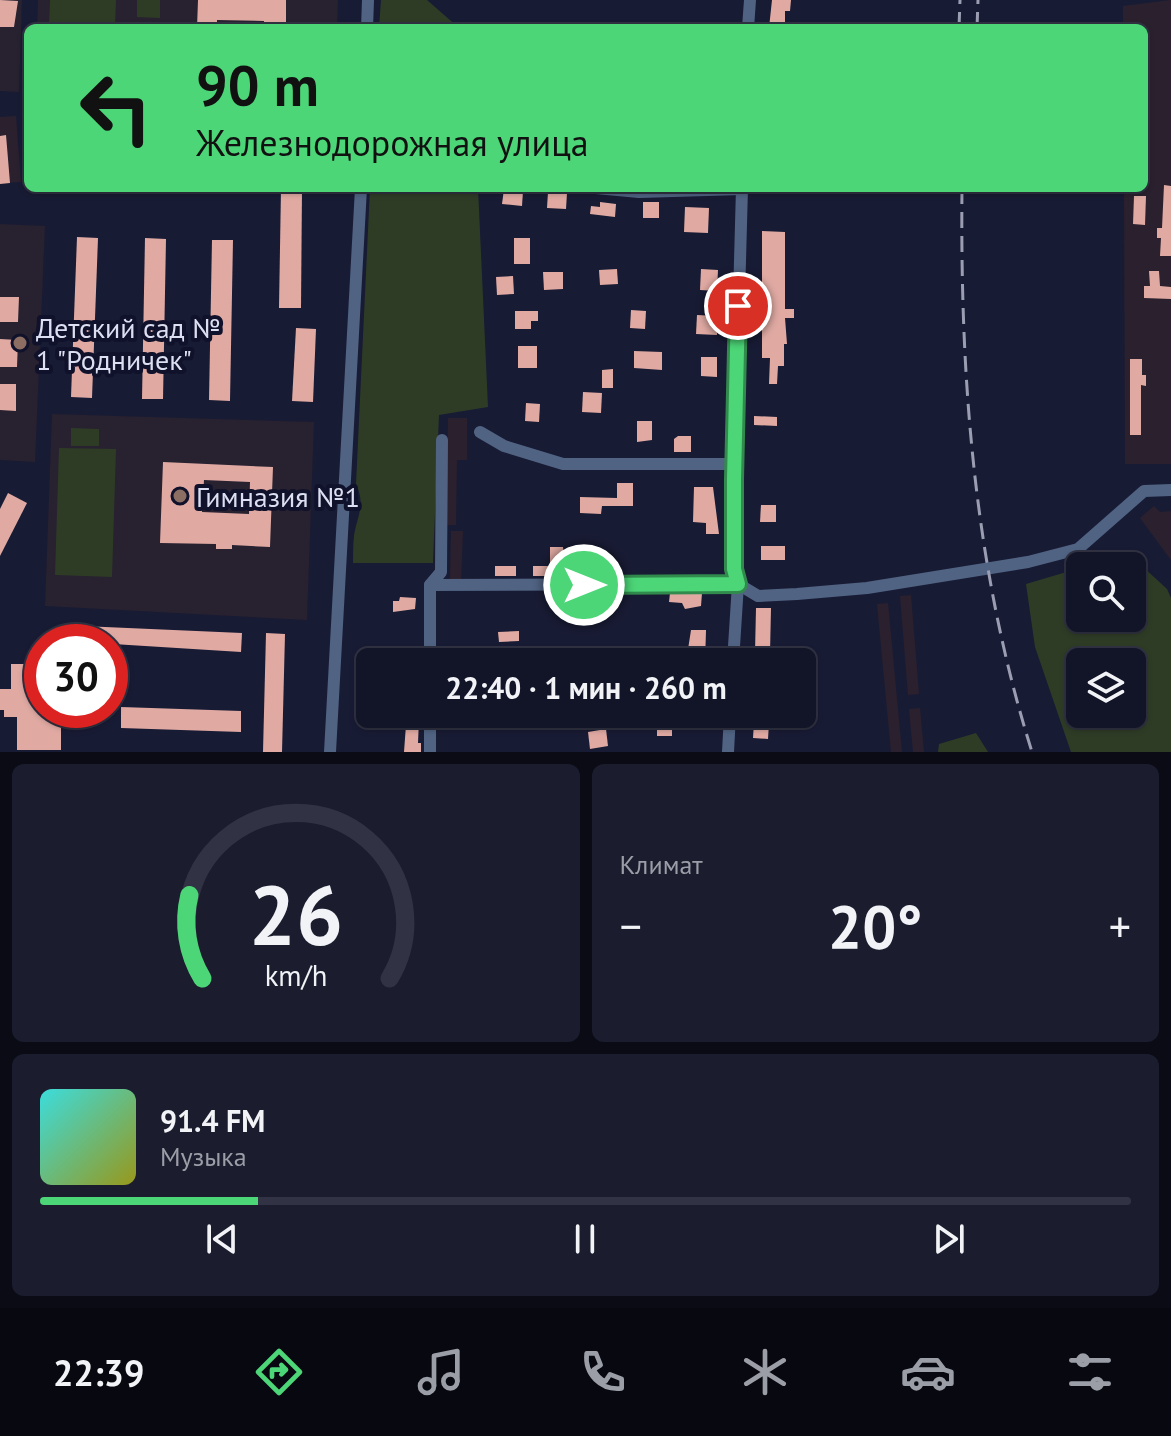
<!DOCTYPE html>
<html lang="ru">
<meta charset="utf-8">
<style>
body{margin:0;font-family:"PT Sans",sans-serif;background:#1b1d2f;color:#f1f3f6;height:100vh;display:flex;flex-direction:column;font-size:30px;white-space:nowrap}
*{box-sizing:border-box;margin:0}
p{font-size:26px;color:#9c9ea7}
.icon{flex:none;width:44px;height:44px;fill:none;stroke:currentColor;stroke-width:2;stroke-linecap:round;stroke-linejoin:round}
.map{position:relative;height:752px;overflow:hidden}
.panel{display:flex;flex-direction:column;gap:12px;padding:12px;background:#0a0b15;flex:1}
.panel>*{flex:none}
.top-card{position:absolute;left:24px;top:24px;width:1124px;height:168px;border-radius:12px;box-shadow:0 2px 6px #0004,0 0 0 2px #313344;background:#4cd677;color:#111;overflow:hidden}
.fabs{position:absolute;left:1066px;top:552px;display:grid;gap:16px}
.fabs a{display:grid;place-items:center;width:80px;height:80px;border-radius:12px;background:#121427;box-shadow:0 2px 6px #0004,0 0 0 2px #313344;font-size:40px}
.speed{position:absolute;left:24px;top:624px;display:flex;gap:16px;font-size:40px;font-weight:700;text-align:center}
.speed>*{display:grid;place-content:center;width:104px;height:104px;border-radius:50%;background:#121427;box-shadow:0 2px 6px #0004,0 0 0 2px #313344;line-height:1}
.speed .limit{border:12px solid #d22;background:#fff;color:#111}
.pin{position:absolute;display:grid;place-items:center;width:68px;height:68px;color:#fff;margin:-34px;border:4px solid #fff;border-radius:50%;box-shadow:0 2px 8px #0007}
.me{position:absolute;width:88px;margin:-44px;rotate:90deg;stroke-linejoin:round;filter:drop-shadow(0 0 6px #0008)}
.turn{display:flex;align-items:center;gap:28px;height:168px;padding:0 40px;font-size:36px}
.turn .icon{width:104px;height:104px;stroke-width:2.5}
.turn b{display:block;font-size:56px;line-height:68px}
.big{font-size:60px;font-weight:800;line-height:1.1}
.panel .tile{flex:1;display:flex;flex-direction:column;justify-content:center;gap:12px;min-width:0;padding:0 28px;border-radius:12px;background:#1b1d2f}
.panel .dial{align-items:center;gap:0}
.dial svg{height:208px;overflow:visible;fill:none;stroke:#313344;stroke-width:7;stroke-linecap:round;text-anchor:middle}
.dial text{fill:#f1f3f6;stroke:none}
.song{display:flex;align-items:center;gap:24px}
.cover{width:96px;height:96px;border-radius:12px;background:linear-gradient(135deg,hsl(180 70% 55%),hsl(60 70% 35%))}
.played{height:8px;border-radius:4px;background:linear-gradient(90deg,#4cd677 20%,#313344 20%)}
.keys{display:flex;justify-content:space-around;direction:ltr}
.heat{display:flex;justify-content:space-between;align-items:center;font-size:44px;direction:ltr}
.panel .tiles{flex:1;display:grid;gap:12px;grid-template-columns:1fr 1fr}
.tile:last-child{grid-column:span 2}
.trip{position:absolute;left:356px;top:648px;width:460px;height:80px;border-radius:12px;background:#121427;box-shadow:0 2px 6px #0004,0 0 0 2px #313344;font-weight:800;line-height:80px;text-align:center}
.tabs{display:flex;height:128px;justify-content:space-around;align-items:center;background:#070810;color:#9c9ea7}
.tabs .icon{width:56px;height:56px}
.tabs .active{color:#4cd677}
.tabs b{font-size:36px;color:#f1f3f6}
.map>svg:first-child{display:block}
</style>
<div class="map">
<svg width="1171" height="752" viewBox="0 0 1171 752">
<rect width="100%" height="100%" fill="#181b34"/>
<!-- industrial -->
<g fill="#2b202e">
<polygon points="1171,0 1171,464 1125,464 1124,188 1144,188 1144,28 1123,28 1123,6"/>
<polygon points="16,116 21,182 0,183 0,117"/>
<polygon points="448,418 467,418 467,460 457,460 456,525 446,525"/>
<polygon points="1154,506 1160,512 1171,511 1171,560 1140,518"/>
<polygon points="451,531 463,531 461,582 450,581"/>
<polygon points="911,595 919,694 908,695 900,596"/>
<polygon points="888,603 902,752 891,752 877,604"/>
<polygon points="920,708 924,752 913,752 909,709"/>
</g>
<!-- education -->
<g fill="#282130">
<polygon points="0,0 22,0 19,92 0,91"/>
<polygon points="38,0 338,0 337,28 37,28"/>
<polygon points="0,224 45,226 35,462 0,460"/>
<polygon points="52,414 314,422 307,620 45,606"/>
</g>
<!-- green -->
<g fill="#2e3c26" fill-rule="evenodd">
<polygon points="50,0 116,0 115,28 49,28"/>
<polygon points="137,0 160,0 160,18 137,17"/>
<polygon points="381,0 427,0 459,28 379,28"/>
<path d="M370,188h108l10,219 -49,8 -6,148h-80c0,-9 0,-18 1,-27 3,-20 12,-31 2,-52z"/>
<polygon points="71,428 99,429 99,446 71,446"/>
<polygon points="59,448 116,449 112,577 55,575"/>
<path d="M1129,554l38,35 4,9v154h-100l-36,-105 -9,-63 54,-16v50h52v-52h-46zM1080,662h52v52h-52z"/>
<polygon points="976,733 988,752 938,752 939,744"/>
</g>
<!-- building -->
<g fill="#e0aaa3" fill-rule="evenodd">
<polygon points="0,0 18,1 14,27 0,27"/>
<polygon points="198,0 286,0 286,28 264,28 264,21 217,20 217,28 197,28"/>
<polygon points="772,0 791,0 790,11 785,11 785,28 769,28"/>
<polygon points="6,135 10,183 0,184 0,136"/>
<polygon points="1164,185 1171,186 1171,256 1160,256 1161,238 1157,238 1157,228 1162,228"/>
<polygon points="281,188 302,188 301,308 279,308"/>
<polygon points="504,189 523,191 522,206 502,204"/>
<polygon points="548,192 567,193 566,209 547,208"/>
<polygon points="1134,196 1146,196 1145,225 1133,224"/>
<polygon points="600,202 616,204 615,217 590,214 591,206 600,207"/>
<rect x="643" y="202" width="16" height="16"/>
<polygon points="685,207 709,208 708,233 684,232"/>
<polygon points="762,231 785,232 785,309 794,309 794,318 785,318 787,344 784,344 784,366 778,366 777,384 769,384 770,358 762,358"/>
<polygon points="77,237 98,238 92,398 71,397"/>
<polygon points="145,238 166,239 163,399 142,399"/>
<rect x="514" y="238" width="16" height="26"/>
<polygon points="212,240 233,240 230,401 209,400"/>
<polygon points="617,269 618,284 600,285 599,270"/>
<polygon points="701,269 718,270 717,291 700,290"/>
<polygon points="1149,271 1159,271 1160,286 1171,287 1171,299 1144,298 1144,286 1150,286"/>
<polygon points="543,272 563,272 563,289 544,290"/>
<polygon points="513,276 514,294 497,295 496,277"/>
<polygon points="0,297 19,297 18,322 0,322"/>
<polygon points="631,310 646,311 645,329 630,328"/>
<polygon points="515,311 538,311 538,321 531,321 531,329 515,329"/>
<polygon points="697,315 718,316 717,335 696,334"/>
<polygon points="296,328 316,329 313,402 292,401"/>
<polygon points="0,339 18,340 17,367 0,367"/>
<rect x="518" y="346" width="19" height="22"/>
<polygon points="634,351 662,352 662,370 634,368"/>
<polygon points="701,357 717,357 717,377 701,376"/>
<polygon points="1130,359 1142,359 1142,375 1146,375 1146,386 1141,385 1141,435 1130,435"/>
<polygon points="613,369 613,388 602,388 602,370"/>
<polygon points="0,384 16,384 16,411 0,410"/>
<polygon points="583,392 602,393 601,413 582,412"/>
<polygon points="526,403 540,404 539,422 525,421"/>
<polygon points="754,416 777,417 777,426 754,425"/>
<polygon points="637,421 652,421 652,440 637,442"/>
<polygon points="678,436 691,436 691,452 674,452 674,439"/>
<path d="M163,462l110,5 -3,80 -38,-2v4h-16v-5l-56,-1zM204,480l46,2 -1,32 -47,-2z"/>
<polygon points="617,483 633,483 633,506 602,506 601,514 580,513 580,497 617,498"/>
<polygon points="694,487 713,487 719,534 706,534 706,523 693,522"/>
<polygon points="8,493 27,503 0,556 0,509"/>
<polygon points="761,505 776,505 776,522 760,522"/>
<rect x="761" y="546" width="24" height="14"/>
<polygon points="550,547 563,547 567,576 533,576 533,566 550,566"/>
<rect x="495" y="566" width="21" height="10"/>
<polygon points="670,593 702,593 701,606 685,609 682,603 669,602"/>
<polygon points="400,597 416,598 415,609 393,612 393,601 399,601"/>
<polygon points="756,608 771,608 770,653 755,653"/>
<polygon points="82,626 242,633 241,652 81,642"/>
<polygon points="691,630 706,630 705,662 686,662"/>
<polygon points="519,631 519,641 499,642 498,632"/>
<polygon points="266,633 285,634 282,752 263,752"/>
<polygon points="30,657 42,657 42,668 32,668 32,689 42,689 42,710 61,710 61,750 17,750 17,717 4,717 4,710 0,710 0,689 11,689 11,664 30,664"/>
<polygon points="121,707 241,711 241,732 121,728"/>
<polygon points="401,714 419,719 418,743 421,743 421,752 404,752 406,725 400,724"/>
<polygon points="657,720 672,721 672,736 657,736"/>
<polygon points="754,723 769,723 768,739 753,738"/>
<polygon points="606,729 608,746 590,749 588,732"/>
</g>
<g fill="none" stroke-linecap="round" stroke-linejoin="round">
<!-- street -->
<g stroke="#506383" stroke-width="12">
<polyline points="367,28 368,0"/>
<polyline points="748,28 750,0"/>
<polyline points="596,188 639,192 742,189"/>
<polyline points="480,432 504,446 563,464 735,464"/>
<polyline points="430,585 738,584 758,596 797,594 867,588 1028,562 1078,549 1144,491 1171,490"/>
<polyline points="430,662 430,585 441,572 442,440"/>
<polyline points="733,662 738,584 734,569 734,479 742,188"/>
<polyline points="330,752 361,188"/>
<polyline points="430,752 430,714"/>
<polyline points="728,752 730,714"/>
</g>
<!-- rail -->
<g stroke="#9b9eb2" stroke-width="3" stroke-dasharray="16 8" stroke-linecap="butt">
<polyline points="959,28 960,0"/>
<polyline points="977,28 978,0"/>
<path d="M962,188c-2,191 12,380 70,564"/>
</g>
</g>
<g fill="none" stroke-linecap="round" stroke-linejoin="round">
<defs>
<polyline id="route" points="584,585 738,584 734,569 734,479 738,306"/>
</defs>
<!-- route casing -->
<use href="#route" stroke="#318b4d" stroke-width="20"/>
<!-- route -->
<use href="#route" stroke="#4cd677" stroke-width="14"/>
</g>
<!-- markers -->
<g fill="#8d6e63" stroke="#10112a" stroke-width="3">
<circle cx="20" cy="343" r="8"/>
<circle cx="180" cy="496" r="8"/>
</g>
<g text-anchor="middle" dominant-baseline="central" stroke-width="8" stroke-linejoin="round" paint-order="stroke">
<!-- poi labels -->
<g font-size="28" fill="#dcdff1" stroke="#10112a" text-anchor="start">
<text x="36" y="327">Детский сад №<tspan x="36" dy="32">1 "Родничек"</tspan></text>
<text x="196" y="496">Гимназия №1</text>
</g>
</g>
</svg>
<div class="fabs">
<a><svg class="icon" aria-label="search" viewBox="0 0 24 24"><circle cx="10" cy="10" r="6"/><path d="M15 15l6 6"/></svg></a>
<a><svg class="icon" aria-label="layers" viewBox="0 0 24 24"><path d="M12 4l9 5-9 5-9-5zM3 14l9 5 9-5"/></svg></a>
</div>
<div class="speed"><div class="limit">30</div></div>
<div class="pin" style="left:738px;top:306px;background:#d93025"><svg class="icon" aria-label="arrive" viewBox="0 0 24 24"><path d="M6 21V4h12l-3 4 3 4H6"/></svg></div>
<svg class="me" style="left:584px;top:585px" viewBox="-20 -20 40 40"><circle r="17" fill="#4cd677" stroke="#fff" stroke-width="3"/><path d="M0-11L8 9 0 5-8 9z" fill="#fff"/></svg>
<div class="trip">22:40 · 1 мин · 260 m</div>
<div class="top-card">
<div class="turn"><svg class="icon" aria-label="left" viewBox="0 0 24 24"><path d="M17 20v-9H6M10 6l-5 5 5 5"/></svg><div><b>90 m</b>Железнодорожная улица</div></div>
</div>
</div>
<section class="panel">
<div class="tiles">
<div class="tile dial"><svg viewBox="0 0 100 80">
<path d="M14 69A42 42 0 1 1 86 69"/>
<path d="M14 69A42 42 0 0 1 9 37" stroke="#4cd677"/>
<text x="50" y="56" font-size="32" font-weight="700">26</text>
<text x="50" y="72" font-size="11">km/h</text>
</svg></div>
<div class="tile"><p>Климат</p>
<div class="heat"><a>−</a><b class="big">20°</b><a>+</a></div>
</div>
<div class="tile">
<div class="song"><i class="cover"></i><div><b>91.4 FM</b><p>Музыка</p></div></div>
<div class="played"></div>
<div class="keys"><svg class="icon" aria-label="previous" viewBox="0 0 24 24"><path d="M18 5L8 12l10 7zM5 5v14"/></svg><svg class="icon" aria-label="pause" viewBox="0 0 24 24"><path d="M8 5v14M16 5v14"/></svg><svg class="icon" aria-label="next" viewBox="0 0 24 24"><path d="M6 5l10 7-10 7zM19 5v14"/></svg></div>
</div>
</div>
</section>
<nav class="tabs">
<b>22:39</b>
<svg class="icon active" aria-label="directions" viewBox="0 0 24 24"><path d="M12 3l9 9-9 9-9-9zM9 14v-3h6M13 9l2 2-2 2"/></svg>
<svg class="icon" aria-label="music" viewBox="0 0 24 24"><path d="M9 18V5l10-2v13"/><circle cx="6" cy="18" r="3"/><circle cx="16" cy="16" r="3"/></svg>
<svg class="icon" aria-label="phone" viewBox="0 0 24 24"><path d="M5 4h4l2 5-3 2q2 4 5 5l2-3 5 2v4C11 20 4 13 5 4z"/></svg>
<svg class="icon" aria-label="climate" viewBox="0 0 24 24"><path d="M12 3v18M4 7l16 10M4 17L20 7"/></svg>
<svg class="icon" aria-label="car" viewBox="0 0 24 24"><path d="M5 17H2v-5l4-1 3-4h7l3 4 3 1v5h-3M9 17h6M6 11h13"/><circle cx="7" cy="17" r="2"/><circle cx="17" cy="17" r="2"/></svg>
<svg class="icon" aria-label="filters" viewBox="0 0 24 24"><path d="M4 7h16M4 17h16"/><circle cx="9" cy="7" r="2"/><circle cx="15" cy="17" r="2"/></svg>
</nav>
